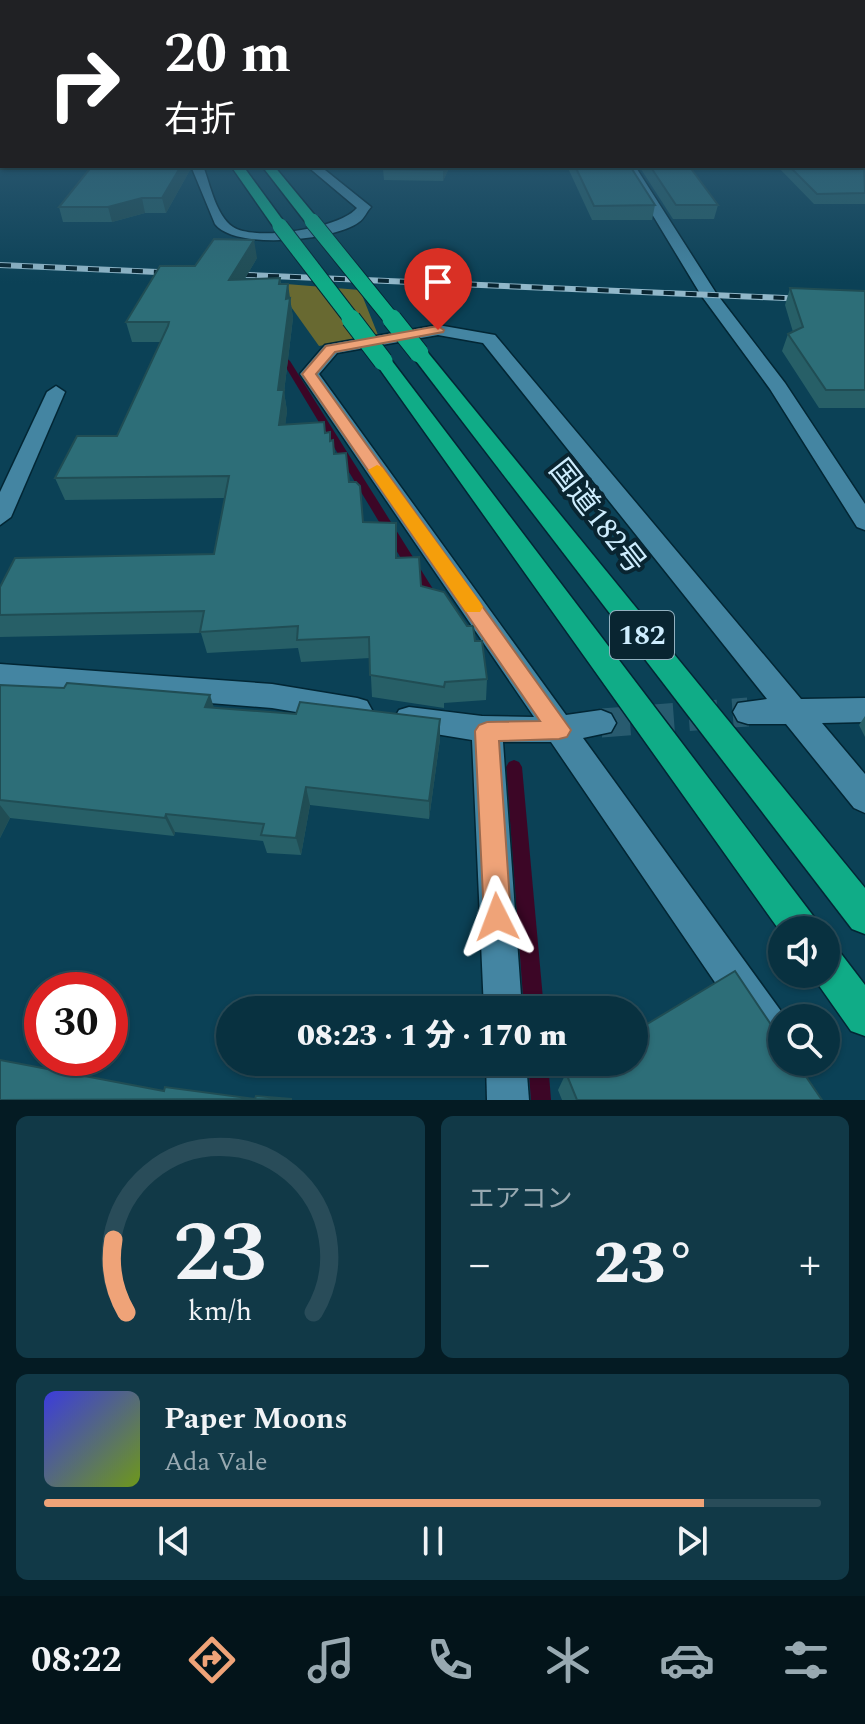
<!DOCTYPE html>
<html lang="ja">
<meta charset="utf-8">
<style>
body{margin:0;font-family:Spectral,"Noto Sans JP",serif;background:#113947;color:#f1f3f6;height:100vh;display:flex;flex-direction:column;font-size:30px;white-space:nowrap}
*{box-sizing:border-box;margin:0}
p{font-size:26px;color:#98a9b1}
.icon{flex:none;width:44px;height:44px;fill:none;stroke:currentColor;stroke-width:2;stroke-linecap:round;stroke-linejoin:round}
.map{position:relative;height:1100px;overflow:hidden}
.drawer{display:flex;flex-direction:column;gap:16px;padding:16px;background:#041b23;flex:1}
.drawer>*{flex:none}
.guide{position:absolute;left:0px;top:0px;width:866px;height:168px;box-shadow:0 2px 6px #0004,0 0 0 2px #294c59;background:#202124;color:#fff;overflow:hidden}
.controls{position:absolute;left:768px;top:916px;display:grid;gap:16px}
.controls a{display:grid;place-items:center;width:72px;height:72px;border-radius:50%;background:#083140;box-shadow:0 2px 6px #0004,0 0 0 2px #294c59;font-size:40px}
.speed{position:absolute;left:24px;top:972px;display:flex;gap:16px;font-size:40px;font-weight:700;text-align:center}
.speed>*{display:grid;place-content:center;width:104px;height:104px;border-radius:50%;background:#083140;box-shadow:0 2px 6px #0004,0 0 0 2px #294c59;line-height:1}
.speed .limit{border:12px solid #d22;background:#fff;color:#111}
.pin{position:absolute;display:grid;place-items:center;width:68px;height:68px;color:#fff;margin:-82px -34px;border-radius:50% 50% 50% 0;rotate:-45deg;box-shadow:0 0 8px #0007}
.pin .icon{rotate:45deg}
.me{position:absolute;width:88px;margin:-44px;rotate:357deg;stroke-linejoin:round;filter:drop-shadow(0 0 6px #0008)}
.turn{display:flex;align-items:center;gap:28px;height:168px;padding:0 32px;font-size:36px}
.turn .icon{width:104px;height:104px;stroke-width:2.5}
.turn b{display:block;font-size:56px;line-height:68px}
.big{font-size:60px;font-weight:800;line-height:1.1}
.drawer .widget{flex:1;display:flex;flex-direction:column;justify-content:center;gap:12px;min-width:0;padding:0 28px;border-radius:12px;background:#113947}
.drawer .dial{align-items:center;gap:0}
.dial svg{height:208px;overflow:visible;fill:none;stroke:#294c59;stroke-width:7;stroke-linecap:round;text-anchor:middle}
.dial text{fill:#f1f3f6;stroke:none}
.song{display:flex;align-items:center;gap:24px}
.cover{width:96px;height:96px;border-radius:12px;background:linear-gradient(135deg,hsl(240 70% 55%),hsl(80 70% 35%))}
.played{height:8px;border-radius:4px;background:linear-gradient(90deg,#efa378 85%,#294c59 85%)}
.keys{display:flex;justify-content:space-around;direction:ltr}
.heat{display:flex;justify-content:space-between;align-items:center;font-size:44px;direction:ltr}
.drawer .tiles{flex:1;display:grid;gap:16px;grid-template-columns:1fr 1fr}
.widget:last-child{grid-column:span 2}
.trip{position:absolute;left:216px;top:996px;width:432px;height:80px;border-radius:40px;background:#083140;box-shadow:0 2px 6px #0004,0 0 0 2px #294c59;font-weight:800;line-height:80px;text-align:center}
.menu{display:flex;height:128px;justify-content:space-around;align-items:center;background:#03141a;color:#98a9b1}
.menu .icon{width:56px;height:56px}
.menu .on{color:#efa378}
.menu b{font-size:36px;color:#f1f3f6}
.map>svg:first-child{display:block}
</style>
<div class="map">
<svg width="865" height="1100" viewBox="0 0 865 1100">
<rect width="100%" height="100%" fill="#0b4156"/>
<!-- green -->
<polygon fill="#686931" points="274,283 360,290 378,335 319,346"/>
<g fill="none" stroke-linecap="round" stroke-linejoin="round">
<!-- stream -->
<g fill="#3c0626" fill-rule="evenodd">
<polygon points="286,358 290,361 438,597 439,600 438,603 428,603 282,361"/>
<polygon points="514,760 519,762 522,767 544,1010 524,1010 506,767 509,762"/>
<polygon points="528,1062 548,1062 551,1100 531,1100"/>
</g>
<!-- street-tunnel -->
<polyline stroke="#285b6f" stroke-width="29" stroke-dasharray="29 15" stroke-linecap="butt" points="601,723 748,712"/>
<defs>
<g id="street">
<rect x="864" y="141" width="1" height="6"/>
<rect x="0" y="143" width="2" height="6"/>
<path d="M191,166h12c7,18 13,50 30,61 23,15 108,1 124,-19l-50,-42h13l51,41c-4,4 -7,12 -12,15 -23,18 -123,29 -144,2z"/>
<polygon points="623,166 635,166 716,293 785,383 865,504 865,530 857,527 770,389 701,295"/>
<polygon points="438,325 495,335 801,699 865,698 865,722 822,723 865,774 865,813 854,808 786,724 748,724 738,721 733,712 738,703 767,699 483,343 438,335 337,353 319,374 566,715 601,710 611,714 616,723 611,732 583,738 786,1018 782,1018 782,1062 791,1062 782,1066 768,1060 551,742 503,742 522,1010 484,1010 472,740 399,728 394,719 399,710 409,707 482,716 534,717 300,374 325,345"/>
<polygon points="56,386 65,392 11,517 0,525 0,492 47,392"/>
<polygon points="0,664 272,684 357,698 367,701 372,710 367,719 357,722 272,708 0,686"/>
<polygon points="486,1062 526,1062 529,1100 487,1100"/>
</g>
<g id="highway">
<polygon points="231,166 243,166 287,226 285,229 275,229"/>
<polygon points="262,166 274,166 317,218 317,224 307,224"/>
<polygon points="419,348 425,349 865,888 865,934 852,929 413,357 413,349"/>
<polygon points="383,356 389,357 814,917 819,930 782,930 782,934 374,361"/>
<polygon points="826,945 839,951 865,985 865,1036 851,1031 813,977 812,974 826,974"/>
</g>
</defs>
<!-- street casing -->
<use href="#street" stroke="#022634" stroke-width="3"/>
<!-- highway casing -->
<use href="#highway" stroke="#022634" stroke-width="3"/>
<!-- street -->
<use href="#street" fill="#4485a2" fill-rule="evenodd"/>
<!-- highway -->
<use href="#highway" fill="#10ac87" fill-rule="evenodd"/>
<defs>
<g id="rail">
<polyline points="0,265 180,273"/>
<polyline points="224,274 807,299"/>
</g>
</defs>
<!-- rail casing -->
<use href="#rail" stroke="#91b7c9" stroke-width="6"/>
<!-- rail -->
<use href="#rail" stroke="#092531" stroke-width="4" stroke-dasharray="11" stroke-linecap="butt"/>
<defs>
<g id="highway-bridge-far1">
<polyline points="312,221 393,321"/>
<polyline points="280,226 353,321"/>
</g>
<g id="highway-bridge">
<polyline points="351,319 383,361"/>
<polyline points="392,319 419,353"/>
</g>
</defs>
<!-- highway-bridge-far1 casing -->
<use href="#highway-bridge-far1" stroke="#022634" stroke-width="17" stroke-linecap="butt"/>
<!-- highway-bridge casing -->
<use href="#highway-bridge" stroke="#022634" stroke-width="21" stroke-linecap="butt"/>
<!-- highway-bridge-far1 -->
<use href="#highway-bridge-far1" stroke="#10ac87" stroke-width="15"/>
<!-- highway-bridge -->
<use href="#highway-bridge" stroke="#10ac87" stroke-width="19"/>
</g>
<!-- wall -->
<g fill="#275f67">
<polygon points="92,166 189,166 190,170 166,213 145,213 112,222 63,222 59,207"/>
<polygon points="335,166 450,166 443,181 384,180 383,169 335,168"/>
<polygon points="567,166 630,166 655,205 652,220 592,220"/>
<polygon points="639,166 689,166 718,205 714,219 673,219"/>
<polygon points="777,166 865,166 865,204 814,204"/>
<polygon points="257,258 244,280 280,278 281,284 290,298 293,318 284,392 287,411 285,425 326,433 331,441 333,440 335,454 349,482 363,522 421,586 475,641 487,679 486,700 444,703 444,708 372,697 370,658 301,662 298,648 207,653 201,633 0,637 0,587 214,554 225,498 65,500 55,478 117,436 161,342 132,342 126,322 195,266"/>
<polygon points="790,288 865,291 865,408 819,408 782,351 788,334 793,332 785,305"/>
<polygon points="0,685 214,708 296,714 440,719 440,739 429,819 310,805 301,855 267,853 263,841 175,832 174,836 10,818 0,838"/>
<polygon points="865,716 865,737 859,725"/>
<polygon points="566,1073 822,1100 562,1100 558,1090"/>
</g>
<!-- shaded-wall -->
<g fill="#204d54">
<polygon points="181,166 189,166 190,170 166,213 162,198"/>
<polygon points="445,166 450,166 443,181 443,170"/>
<polygon points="142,198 145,213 112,222 108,207"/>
<polygon points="254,240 257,258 233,299 229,280"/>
<polygon points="288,284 293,318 284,392 287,411 283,446 279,425 278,390"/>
<polygon points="210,695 216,714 205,707"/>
<polygon points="440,719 440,739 429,819 429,801"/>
<polygon points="306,787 310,805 301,855 296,838"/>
<polygon points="0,805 10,818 0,838"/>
<polygon points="166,814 175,832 174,836 165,818"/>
</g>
<!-- building -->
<g fill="#2d6e78" stroke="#204d54" stroke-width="2">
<polygon points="864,165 865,193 817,194 789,166"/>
<polygon points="92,166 181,166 162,198 142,198 108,207 59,207"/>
<polygon points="384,166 445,166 443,170 383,169"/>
<polygon points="575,166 630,166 655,205 594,206"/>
<polygon points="650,166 689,166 718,205 676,205"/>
<polygon points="214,239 254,240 229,280 280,278 279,284 288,284 286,299 290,298 278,390 284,390 279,425 324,422 325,433 330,432 330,441 333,440 334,454 346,453 349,482 356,482 360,486 363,522 396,523 396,558 419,557 421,586 444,592 467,626 473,626 475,641 482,641 487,679 445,682 444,687 370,675 369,637 297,640 298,626 200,632 204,611 0,615 0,587 15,558 214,554 229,476 55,478 77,436 117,436 168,326 169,322 126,322 160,266 195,266"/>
<polygon points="790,288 865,291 865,390 826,390 788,334 803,327"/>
<polygon points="67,683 210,695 205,707 296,714 300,702 440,719 429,801 306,787 296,838 261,835 264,824 166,814 165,818 0,800 0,685 64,688"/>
<polygon points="735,971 782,1041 782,1062 796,1062 822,1100 577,1100 566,1073 584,1062 634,1062 634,1032"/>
<polygon points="0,1060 164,1091 165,1087 255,1099 256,1096 292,1099 0,1100"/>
</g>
<!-- sky -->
<linearGradient id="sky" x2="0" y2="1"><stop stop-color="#06242f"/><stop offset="0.46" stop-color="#2e5a73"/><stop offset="1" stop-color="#2e5a73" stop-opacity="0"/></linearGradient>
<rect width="865" height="283" fill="url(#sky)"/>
<!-- route -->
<polygon fill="#efa378" stroke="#9b6a4e" stroke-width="2" points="438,326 444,330 443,332 335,352 316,374 571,730 567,737 559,739 499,741 511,917 507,927 497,931 488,927 484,917 475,731 479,725 487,722 540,721 302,374 326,346"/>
<!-- slow -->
<polygon fill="#f59e0b" points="377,465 382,467 480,602 483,607 480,612 466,612 368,470"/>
<g text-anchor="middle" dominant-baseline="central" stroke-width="8" stroke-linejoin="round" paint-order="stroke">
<!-- shield labels -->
<rect fill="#092531" stroke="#93b1c0" stroke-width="2" x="610" y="611" width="64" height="48" rx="6"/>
<g font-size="28" font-weight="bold" fill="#ceedfe">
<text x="642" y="635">182</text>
</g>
<!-- street labels -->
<g font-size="30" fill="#ceedfe" stroke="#092531">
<text transform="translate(597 517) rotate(52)">国道182号</text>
</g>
</g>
</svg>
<div class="controls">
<a><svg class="icon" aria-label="sound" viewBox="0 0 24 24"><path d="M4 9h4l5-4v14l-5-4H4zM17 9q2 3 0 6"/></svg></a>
<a><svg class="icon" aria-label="search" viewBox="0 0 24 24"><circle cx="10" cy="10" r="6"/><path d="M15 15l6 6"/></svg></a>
</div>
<div class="speed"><div class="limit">30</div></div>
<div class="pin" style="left:438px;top:330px;background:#d93025"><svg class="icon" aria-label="arrive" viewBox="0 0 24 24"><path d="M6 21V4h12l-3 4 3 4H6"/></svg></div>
<svg class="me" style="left:497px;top:917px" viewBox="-20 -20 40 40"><path d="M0-17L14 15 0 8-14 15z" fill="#efa378" stroke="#fff" stroke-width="4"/></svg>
<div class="trip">08:23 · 1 分 · 170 m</div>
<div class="guide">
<div class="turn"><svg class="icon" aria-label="right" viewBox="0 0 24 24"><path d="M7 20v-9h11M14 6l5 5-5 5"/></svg><div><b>20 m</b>右折</div></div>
</div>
</div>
<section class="drawer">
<div class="tiles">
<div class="widget dial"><svg viewBox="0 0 100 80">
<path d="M14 69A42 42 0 1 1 86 69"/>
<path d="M14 69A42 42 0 0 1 9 41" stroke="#efa378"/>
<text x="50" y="56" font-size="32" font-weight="700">23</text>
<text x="50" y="72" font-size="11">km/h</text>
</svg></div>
<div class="widget"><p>エアコン</p>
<div class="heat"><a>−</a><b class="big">23°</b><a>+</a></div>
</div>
<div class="widget">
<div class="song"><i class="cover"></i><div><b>Paper Moons</b><p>Ada Vale</p></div></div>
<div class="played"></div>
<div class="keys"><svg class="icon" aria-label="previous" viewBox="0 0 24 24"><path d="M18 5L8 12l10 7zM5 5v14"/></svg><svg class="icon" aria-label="pause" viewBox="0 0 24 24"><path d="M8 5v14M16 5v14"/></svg><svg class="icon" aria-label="next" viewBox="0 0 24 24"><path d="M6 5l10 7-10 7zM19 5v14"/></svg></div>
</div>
</div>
</section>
<nav class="menu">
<b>08:22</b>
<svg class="icon on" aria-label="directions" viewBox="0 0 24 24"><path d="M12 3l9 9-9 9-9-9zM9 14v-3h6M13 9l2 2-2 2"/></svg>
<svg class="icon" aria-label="music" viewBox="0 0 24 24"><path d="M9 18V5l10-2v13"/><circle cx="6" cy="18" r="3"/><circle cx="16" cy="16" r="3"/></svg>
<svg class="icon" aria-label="phone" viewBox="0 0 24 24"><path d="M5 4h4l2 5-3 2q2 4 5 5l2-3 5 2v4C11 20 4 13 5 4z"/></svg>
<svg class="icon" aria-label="climate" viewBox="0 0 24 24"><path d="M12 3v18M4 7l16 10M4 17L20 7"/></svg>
<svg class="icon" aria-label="car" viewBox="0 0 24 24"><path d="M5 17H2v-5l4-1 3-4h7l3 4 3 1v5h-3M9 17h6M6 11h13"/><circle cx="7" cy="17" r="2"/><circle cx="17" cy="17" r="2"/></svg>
<svg class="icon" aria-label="filters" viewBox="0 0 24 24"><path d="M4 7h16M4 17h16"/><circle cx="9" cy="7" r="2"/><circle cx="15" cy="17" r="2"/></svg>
</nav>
